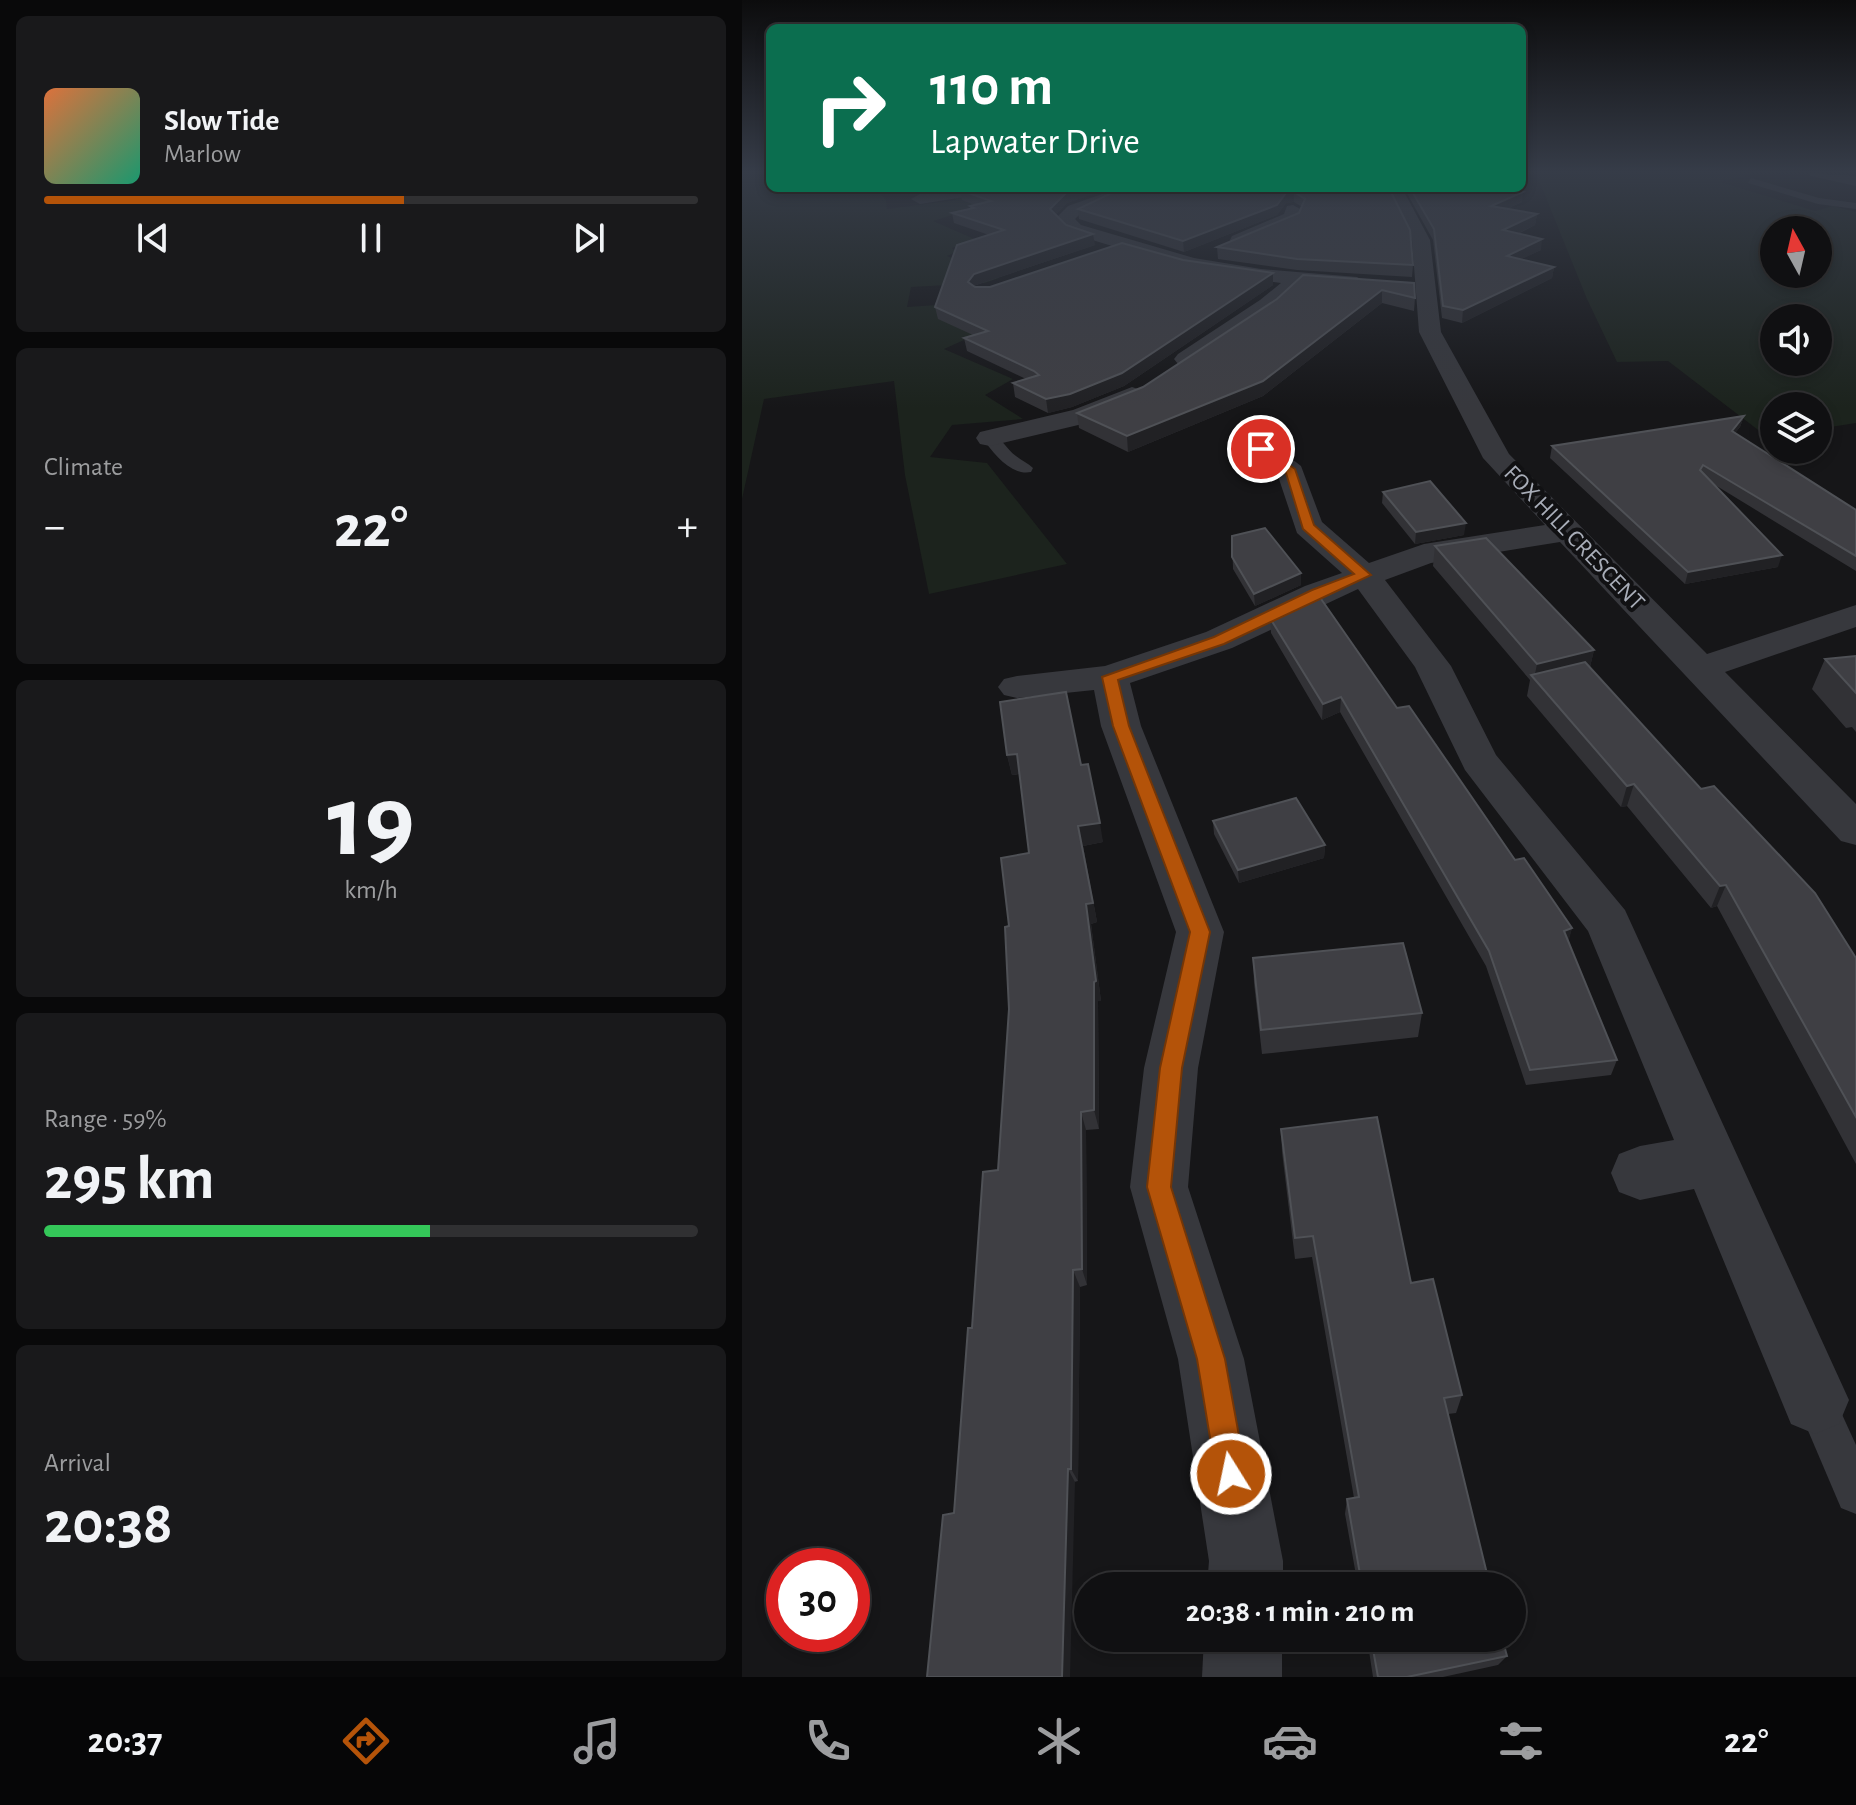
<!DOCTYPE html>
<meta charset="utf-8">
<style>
body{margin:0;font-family:"Alegreya Sans",sans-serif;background:#19191b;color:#f1f3f6;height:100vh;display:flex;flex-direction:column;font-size:30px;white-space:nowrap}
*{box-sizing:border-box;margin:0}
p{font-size:26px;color:#9c9d9f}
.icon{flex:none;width:44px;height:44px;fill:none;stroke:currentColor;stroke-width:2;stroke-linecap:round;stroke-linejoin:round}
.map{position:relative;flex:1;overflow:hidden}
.drawer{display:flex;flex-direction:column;gap:16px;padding:16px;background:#09090a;width:742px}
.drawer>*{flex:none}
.hud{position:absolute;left:24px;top:24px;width:760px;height:168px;border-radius:12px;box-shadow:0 4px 12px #0003,0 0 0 2px #303032;background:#0b6e4f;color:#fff;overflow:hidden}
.needle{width:52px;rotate:352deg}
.controls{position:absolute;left:1018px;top:216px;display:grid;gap:16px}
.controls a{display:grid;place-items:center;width:72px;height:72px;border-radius:50%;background:#101012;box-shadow:0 4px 12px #0003,0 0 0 2px #303032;font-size:40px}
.speed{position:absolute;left:24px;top:1548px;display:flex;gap:16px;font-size:40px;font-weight:700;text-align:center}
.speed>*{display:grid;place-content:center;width:104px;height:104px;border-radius:50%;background:#101012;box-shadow:0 4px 12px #0003,0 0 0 2px #303032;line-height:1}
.speed .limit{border:12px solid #d22;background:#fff;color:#111}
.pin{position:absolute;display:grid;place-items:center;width:68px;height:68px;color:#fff;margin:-34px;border:4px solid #fff;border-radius:50%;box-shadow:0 2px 8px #0007}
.me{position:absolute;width:88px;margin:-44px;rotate:350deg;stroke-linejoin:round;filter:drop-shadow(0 0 6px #0008)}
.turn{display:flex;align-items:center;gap:28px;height:168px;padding:0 32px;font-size:36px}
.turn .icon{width:104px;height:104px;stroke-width:2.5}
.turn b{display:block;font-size:56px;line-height:68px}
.big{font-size:60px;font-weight:600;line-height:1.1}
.drawer .widget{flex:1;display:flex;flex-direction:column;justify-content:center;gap:12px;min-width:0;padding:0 28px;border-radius:12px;background:#19191b}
.drawer .dial{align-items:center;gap:0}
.dial b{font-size:104px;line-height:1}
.song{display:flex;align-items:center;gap:24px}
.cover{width:96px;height:96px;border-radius:12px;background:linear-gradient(135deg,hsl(20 70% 55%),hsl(160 70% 35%))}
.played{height:8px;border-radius:4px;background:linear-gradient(90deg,#b45309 55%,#303032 55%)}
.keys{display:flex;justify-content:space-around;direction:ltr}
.heat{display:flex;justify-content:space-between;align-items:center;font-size:44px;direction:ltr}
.charge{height:12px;border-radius:6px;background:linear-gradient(90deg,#34c759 59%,#303032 0)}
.trip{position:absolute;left:332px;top:1572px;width:452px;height:80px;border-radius:40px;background:#101012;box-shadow:0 4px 12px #0003,0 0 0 2px #303032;font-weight:600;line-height:80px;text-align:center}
.tabs{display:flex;height:128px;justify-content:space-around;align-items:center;background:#060607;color:#9c9d9f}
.tabs .icon{width:56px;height:56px}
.tabs .active{color:#b45309}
.tabs b{font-size:36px;color:#f1f3f6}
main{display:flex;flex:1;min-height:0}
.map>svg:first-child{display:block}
</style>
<main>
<section class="drawer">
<div class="widget">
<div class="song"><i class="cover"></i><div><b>Slow Tide</b><p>Marlow</p></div></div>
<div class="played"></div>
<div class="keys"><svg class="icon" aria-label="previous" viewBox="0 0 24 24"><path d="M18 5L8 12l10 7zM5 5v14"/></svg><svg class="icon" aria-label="pause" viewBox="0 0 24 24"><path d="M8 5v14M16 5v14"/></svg><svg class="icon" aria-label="next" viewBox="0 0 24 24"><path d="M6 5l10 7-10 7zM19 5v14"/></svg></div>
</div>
<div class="widget"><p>Climate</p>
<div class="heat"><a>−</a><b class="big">22°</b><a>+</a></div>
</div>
<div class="widget dial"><b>19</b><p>km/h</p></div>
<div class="widget"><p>Range · 59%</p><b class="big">295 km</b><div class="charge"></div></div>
<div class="widget"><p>Arrival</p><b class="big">20:38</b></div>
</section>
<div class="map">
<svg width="1114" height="1677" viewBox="0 0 1114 1677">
<rect width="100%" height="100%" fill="#161618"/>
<!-- green -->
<g fill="#1c231d" fill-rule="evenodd">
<polygon points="0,173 28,173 28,188 134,188 144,200 145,209 214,200 211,195 268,197 191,221 237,241 210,248 214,252 205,256 257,278 243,283 169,287 165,307 269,300 289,310 202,349 271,379 243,395 281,419 210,425 188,457 245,463 325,564 187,594 163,475 152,381 22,399 0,499"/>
<path d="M794,173h219l-35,9 95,29 18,-5 23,6v211l-38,6v-23h-44v29l-8,1 -98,-75 -51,1 -30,-63zM1032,230h44v44h-44zM1032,318h44v44h-44z"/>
</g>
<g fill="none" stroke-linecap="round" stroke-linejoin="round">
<!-- lane -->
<g fill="#37383d" fill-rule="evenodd">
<polygon points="1009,178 1077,198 1114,203 1114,209 1076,204 1006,183"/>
<path d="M248,433c12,4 16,16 26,23 6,5 12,7 17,12l-2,4c-21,4 -37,-19 -49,-34z"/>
<polygon points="1073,1380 1087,1386 1114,1445 1114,1514 1099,1508 1053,1400 1059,1386"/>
</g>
<!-- street -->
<g fill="#37383d" fill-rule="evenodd">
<polygon points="1067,173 1114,176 1114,186 1069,176"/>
<polygon points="216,188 256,188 248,193 178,204 169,199 178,194"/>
<path d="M377,188h24l-63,26 -5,5 6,6 113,33 67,11 96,8 10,6 -10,6 -54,-4c-21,19 -99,86 -125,79l-4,-5 4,-5 82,-54 21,-17 -89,-13 -123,-37 -14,-14 13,-13z"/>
<polygon points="644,188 660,188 688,240 699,332 767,454 965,654 1114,605 1114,627 983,672 1114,804 1114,845 1099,841 818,542 689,563 643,580 709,666 754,755 883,910 1107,1400 1097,1424 1073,1434 1049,1424 952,1189 898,1200 877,1192 869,1173 877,1154 898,1146 932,1140 846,931 723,770 673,667 616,589 490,648 388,683 399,726 482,932 456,1068 446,1187 502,1359 541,1561 541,1586 465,1586 467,1561 436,1359 388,1187 402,1068 434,932 359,726 352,690 275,698 262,695 256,687 262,679 275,676 363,666 464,632 563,586 600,573 555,533 536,476 505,449 509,443 519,441 529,443 559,466 580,522 627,563 682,544 803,525 741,458 677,332 670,240"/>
<polygon points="551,205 560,210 556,221 504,244 490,244 488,240 490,236 542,214 545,206"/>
<polygon points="390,387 399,390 403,395 399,400 349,422 248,446 238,444 234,438 238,432 331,410"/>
<polygon points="462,1638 540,1638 540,1677 460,1677"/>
</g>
</g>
<!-- wall -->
<g fill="#323236">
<polygon points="232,188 368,188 325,203 314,214 324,225 353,245 234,285 233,287 248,287 441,260 531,273 531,285 382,386 330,407 306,413 273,397 271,383 284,379 225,351 222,338 231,335 196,319 193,307 247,235 212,223 210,213 229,208 228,206 233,205 220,200 218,190"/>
<polygon points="380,188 647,188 671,265 670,277 555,270 476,259 475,247 557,213 560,207 552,202 544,203 535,215 442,252 337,219 336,209"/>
<polygon points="662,188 759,188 780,202 765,209 795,214 793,225 776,234 799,250 779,259 812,267 810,278 720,323 700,318 691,240"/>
<polygon points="672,283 673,298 672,311 640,303 521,396 386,452 337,428 335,413 401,387 535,299"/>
<polygon points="1002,416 998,427 993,433 1114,510 1114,571 973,485 1036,567 943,584 808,458 810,446"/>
<polygon points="641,492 722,535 673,544 640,503"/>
<polygon points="490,536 559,585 513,606 491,569"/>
<polygon points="693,546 852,650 848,667 1114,958 1114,1164 975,906 969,908 885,806 879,807 785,696 788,680 691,566"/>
<polygon points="528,618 655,708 773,860 830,928 826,941 875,1060 869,1075 784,1085 744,966 598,712 580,720 529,633"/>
<polygon points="1114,656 1114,732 1110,727 1104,728 1070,689 1083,659"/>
<polygon points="265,755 339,765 361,842 341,846 355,922 349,924 359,1001 356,1001 357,1129 344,1130 345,1285 338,1287 336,1481 212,1513 230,1328 256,1170 267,1009 287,853 277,774 270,775"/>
<polygon points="471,821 583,845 582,858 497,883 472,834"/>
<polygon points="511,958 680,1013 676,1037 520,1054 512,983"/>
<polygon points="539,1129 669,1283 720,1395 714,1413 706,1414 748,1586 616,1586 603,1514 605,1499 612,1498 570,1257 553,1259 540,1152"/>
<polygon points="625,1638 760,1638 765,1656 756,1665 701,1677 631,1677"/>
</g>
<!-- shaded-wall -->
<g fill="#212124">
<polygon points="338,188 368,188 325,203 310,219 308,209 324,193"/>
<polygon points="552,192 552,202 544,203 535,215 442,252 441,241 544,193"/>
<polygon points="781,192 780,202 748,216 749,206"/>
<polygon points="795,214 793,225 760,241 761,230"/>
<polygon points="351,234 353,245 234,285 229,294 226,282 232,274"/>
<polygon points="800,239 799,250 763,267 765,256"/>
<polygon points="812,267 810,278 720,323 721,310"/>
<polygon points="531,273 531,285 382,386 330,407 306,413 304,399"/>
<polygon points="640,290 640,303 521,396 386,452 385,436"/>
<polygon points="1002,416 998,427 986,442 990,431"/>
<polygon points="724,523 722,535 673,544 674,532"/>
<polygon points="1040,555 1036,567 943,584 946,572"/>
<polygon points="559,573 559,585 513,606 512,594"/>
<polygon points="852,650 847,671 792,679 795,664"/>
<polygon points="599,697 598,712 580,720 581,704"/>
<polygon points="275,754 280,773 270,775 265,755"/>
<polygon points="892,784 885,806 879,807 885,786"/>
<polygon points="358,823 361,842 341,846 355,922 349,924 359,1001 356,1001 357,1129 352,1110 344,904 336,826"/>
<polygon points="583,845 582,858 497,883 496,870"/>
<polygon points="984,885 975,906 969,908 978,886"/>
<polygon points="830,928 826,944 822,931"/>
<polygon points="339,1112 344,1130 345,1285 340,1269"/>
<polygon points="331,1270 338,1287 336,1481 329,1469"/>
<polygon points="326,1469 333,1482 328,1677 320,1677"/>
</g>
<!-- building -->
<g fill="#3f3f44" stroke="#4f5156" stroke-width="2">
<polygon points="232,188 338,188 324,193 308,209 324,225 351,234 232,274 226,282 233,287 248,287 380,243 441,260 531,273 380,373 328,394 304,399 271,383 297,375 292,371 222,338 246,331 193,307 215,245 262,230 210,213 232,208 228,206 249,201 218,190"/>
<polygon points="380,188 647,188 668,230 671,265 555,259 475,247 557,213 563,199 552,192 544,193 535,205 441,241 336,209"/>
<polygon points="668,188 759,188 781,192 749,206 795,214 761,230 800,239 765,256 812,267 721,310 701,306 692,229"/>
<polygon points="561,275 672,283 673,298 640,290 521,381 385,436 335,413 401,387 535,299"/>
<polygon points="1002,416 990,431 1114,510 1114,556 961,465 958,470 1040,555 946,572 810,446"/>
<polygon points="688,481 724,523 674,532 641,492"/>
<polygon points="523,528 559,573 512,594 490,557 490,536"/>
<polygon points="744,538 852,650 795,664 693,546"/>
<polygon points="577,596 655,708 667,706 773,860 782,858 830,928 822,931 875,1060 788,1070 747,951 599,697 581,704 528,618"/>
<polygon points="1114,656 1114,693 1083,659"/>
<polygon points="843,662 959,789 972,786 1073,893 1114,958 1114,1117 984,885 978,886 892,784 885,786 789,675"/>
<polygon points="324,692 339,765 346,764 358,823 336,826 351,903 344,904 354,981 352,982 352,1110 339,1112 340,1269 331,1270 329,1469 326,1469 320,1677 185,1677 201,1515 212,1513 226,1328 230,1328 241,1172 256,1170 267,1009 263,927 267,926 259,858 287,853 275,754 265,755 258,702"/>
<polygon points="554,798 583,845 496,870 471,821"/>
<polygon points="661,943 680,1013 519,1030 511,958"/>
<polygon points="635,1117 669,1283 691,1279 720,1395 702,1398 748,1586 620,1586 605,1499 617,1497 571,1236 553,1238 539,1129"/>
<polygon points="629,1638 760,1638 765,1656 665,1677 636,1677"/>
</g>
<!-- sky -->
<linearGradient id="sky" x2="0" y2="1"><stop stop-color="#0c0c0d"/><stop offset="0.42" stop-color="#363c48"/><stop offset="1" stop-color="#363c48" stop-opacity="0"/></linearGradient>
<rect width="1114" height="408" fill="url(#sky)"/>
<!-- route -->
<polygon fill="#b45309" stroke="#753606" stroke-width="2" points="515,447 523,447 553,469 572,525 629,575 482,644 376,680 387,726 468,932 440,1068 429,1187 483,1359 504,1474 499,1485 489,1489 479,1485 474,1474 455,1359 405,1187 418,1068 448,932 371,726 360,677 472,637 570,590 612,574 561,529 544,473 515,452"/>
<g text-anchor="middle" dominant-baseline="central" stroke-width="8" stroke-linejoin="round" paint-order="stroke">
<!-- far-street labels -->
<g font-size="24" fill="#a8adb8" stroke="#111113">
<text transform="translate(832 538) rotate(46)">FOX HILL CRESCENT</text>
</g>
</g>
</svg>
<div class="controls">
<a><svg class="needle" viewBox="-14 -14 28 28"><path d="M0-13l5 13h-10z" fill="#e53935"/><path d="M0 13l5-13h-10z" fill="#9c9d9f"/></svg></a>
<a><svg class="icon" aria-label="sound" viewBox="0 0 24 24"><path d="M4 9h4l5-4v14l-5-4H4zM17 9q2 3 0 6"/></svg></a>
<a><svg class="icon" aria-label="layers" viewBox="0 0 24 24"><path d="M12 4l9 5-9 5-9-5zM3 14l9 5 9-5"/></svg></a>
</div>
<div class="speed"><div class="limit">30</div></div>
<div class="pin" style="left:519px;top:449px;background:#d93025"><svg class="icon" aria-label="arrive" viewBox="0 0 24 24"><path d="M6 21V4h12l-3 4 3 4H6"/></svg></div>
<svg class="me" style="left:489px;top:1474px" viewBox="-20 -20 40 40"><circle r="17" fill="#b45309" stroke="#fff" stroke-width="3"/><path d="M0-11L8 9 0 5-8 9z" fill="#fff"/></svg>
<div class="trip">20:38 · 1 min · 210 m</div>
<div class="hud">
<div class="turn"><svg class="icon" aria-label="right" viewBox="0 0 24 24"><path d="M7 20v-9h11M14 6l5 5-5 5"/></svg><div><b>110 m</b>Lapwater Drive</div></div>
</div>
</div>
</main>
<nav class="tabs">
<b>20:37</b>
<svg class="icon active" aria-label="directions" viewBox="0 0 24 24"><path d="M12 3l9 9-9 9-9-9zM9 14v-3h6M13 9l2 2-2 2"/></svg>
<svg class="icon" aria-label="music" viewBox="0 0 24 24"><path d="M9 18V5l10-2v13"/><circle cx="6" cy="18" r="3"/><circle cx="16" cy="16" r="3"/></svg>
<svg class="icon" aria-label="phone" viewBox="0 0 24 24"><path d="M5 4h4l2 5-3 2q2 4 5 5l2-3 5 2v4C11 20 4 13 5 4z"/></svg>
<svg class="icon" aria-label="climate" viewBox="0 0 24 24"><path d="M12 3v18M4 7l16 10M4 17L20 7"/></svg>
<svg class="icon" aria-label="car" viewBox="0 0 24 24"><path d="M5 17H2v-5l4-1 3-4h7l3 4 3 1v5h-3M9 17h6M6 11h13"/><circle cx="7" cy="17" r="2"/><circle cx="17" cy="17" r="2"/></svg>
<svg class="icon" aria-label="filters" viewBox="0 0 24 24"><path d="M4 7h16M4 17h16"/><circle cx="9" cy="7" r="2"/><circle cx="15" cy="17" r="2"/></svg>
<b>22°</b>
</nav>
